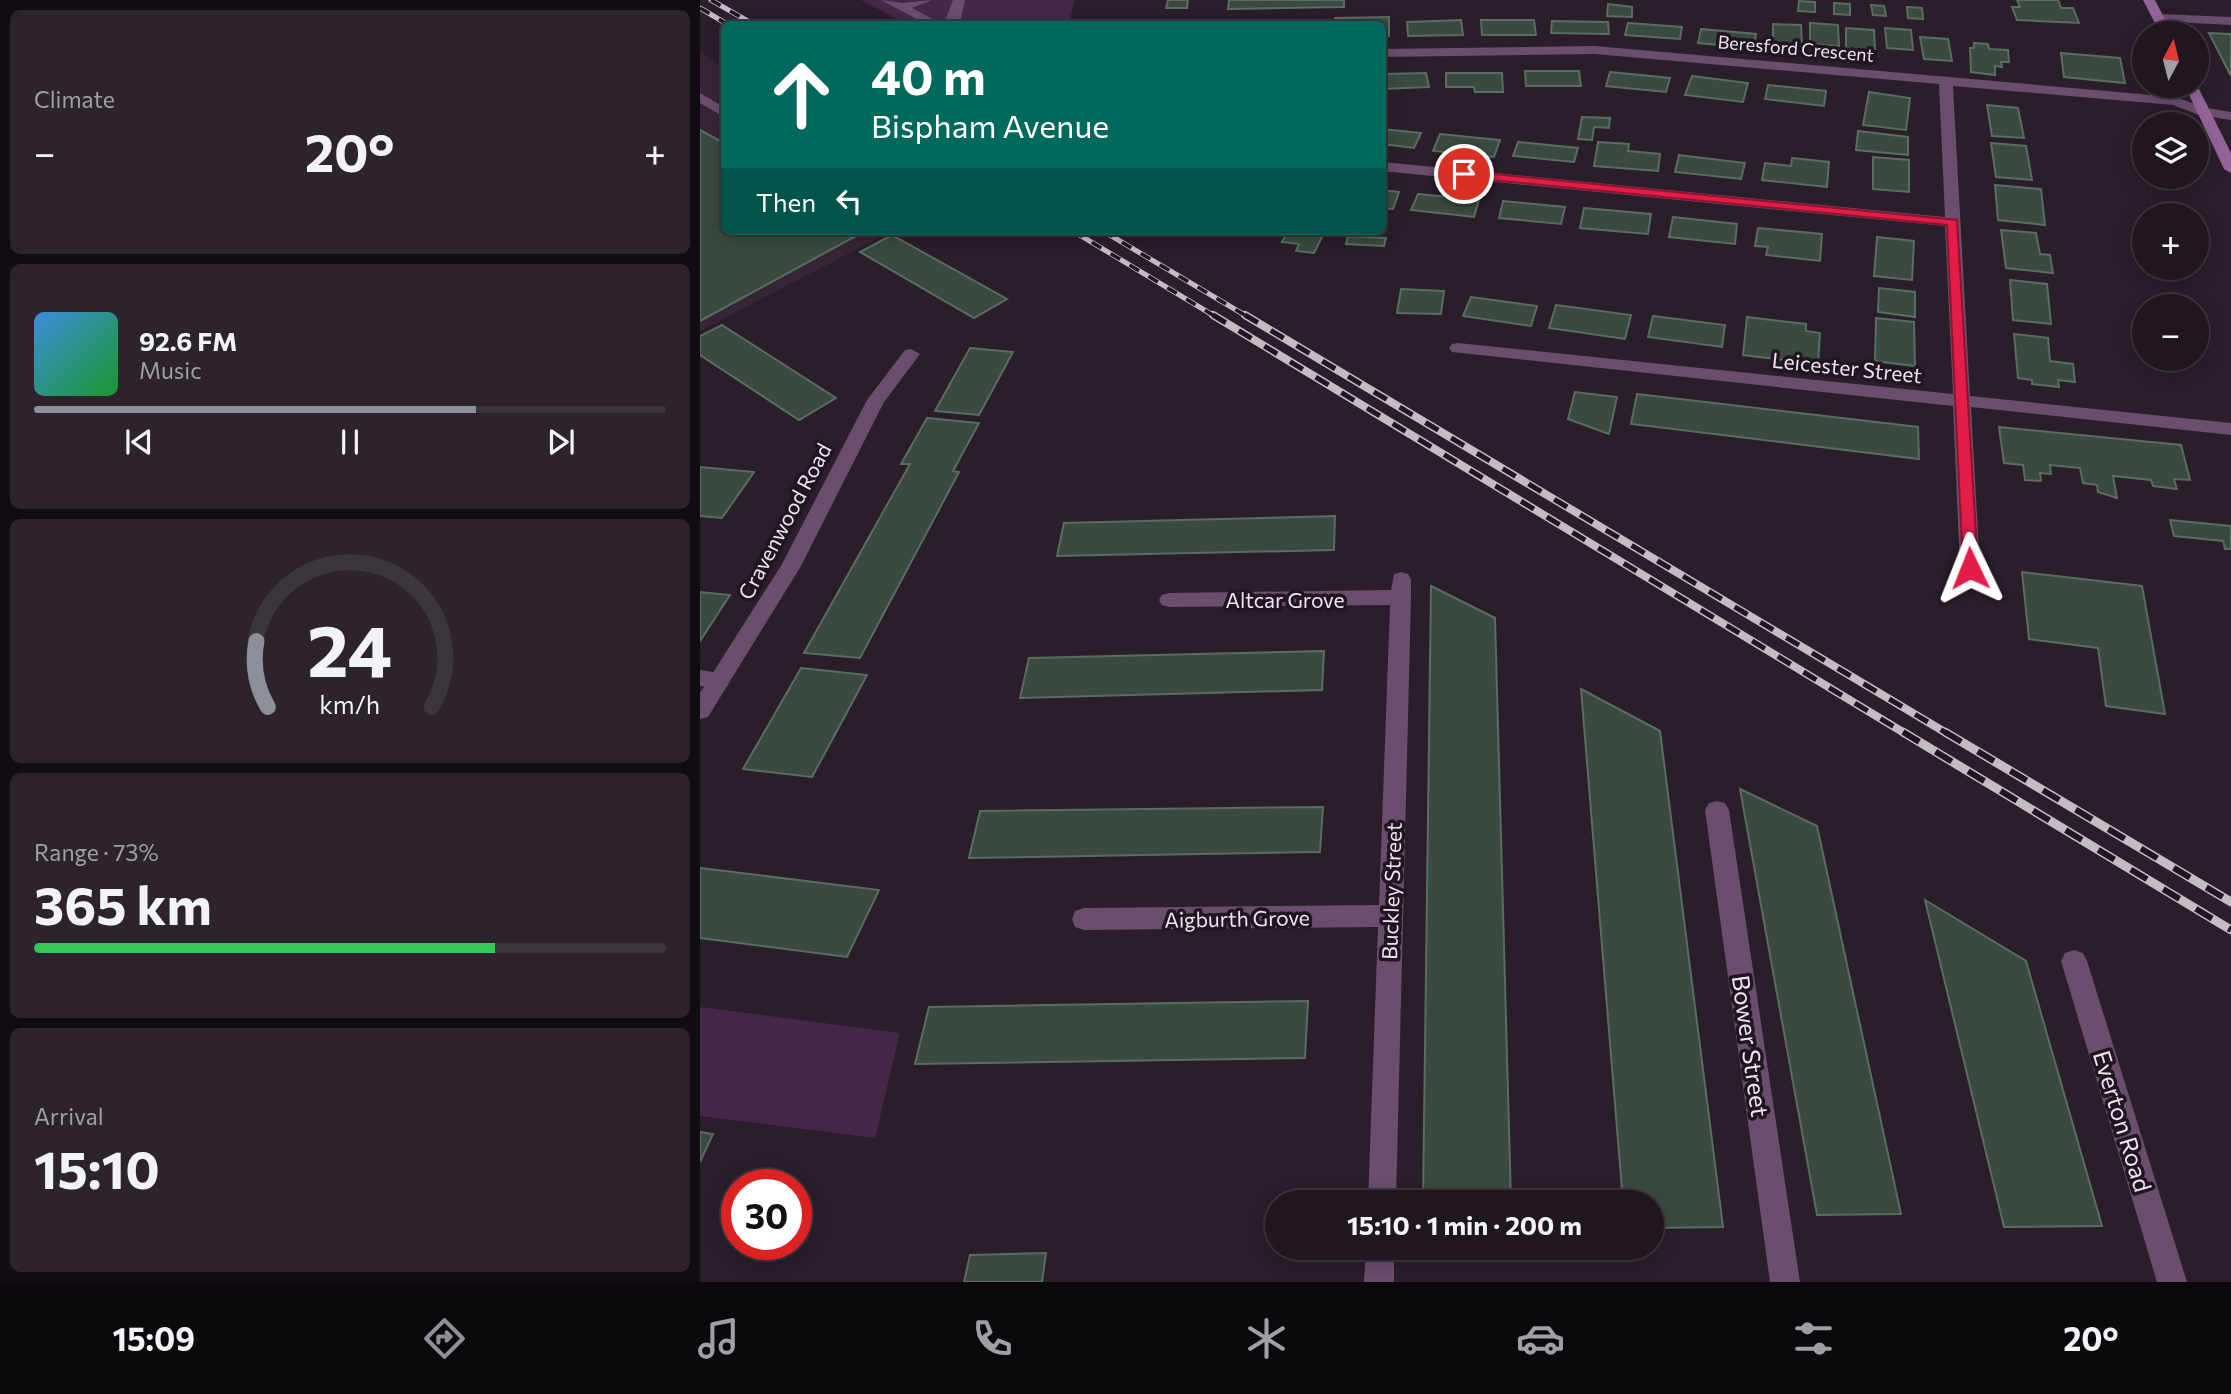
<!DOCTYPE html>
<meta charset="utf-8">
<style>
body{margin:0;font-family:Commissioner,sans-serif;background:#2c232d;color:#f1f3f6;height:100vh;display:flex;flex-direction:column;font-size:26px;white-space:nowrap}
*{box-sizing:border-box;margin:0}
p{font-size:23px;color:#a19fa5}
.icon{flex:none;width:38px;height:38px;fill:none;stroke:currentColor;stroke-width:2;stroke-linecap:round;stroke-linejoin:round}
.map{position:relative;flex:1;overflow:hidden}
.drawer{display:flex;flex-direction:column;gap:10px;padding:10px;background:#110c12;width:700px}
.drawer>*{flex:none}
.hud{position:absolute;left:21px;top:21px;width:665px;height:214px;border-radius:10px;box-shadow:0 4px 18px #0003,0 0 0 2px #3c353e;background:#00695c;color:#fff;overflow:hidden}
.needle{width:46px;rotate:7deg}
.fabs{position:absolute;left:1432px;top:21px;display:grid;gap:14px}
.fabs a{display:grid;place-items:center;width:77px;height:77px;border-radius:50%;background:#1f1620;box-shadow:0 4px 18px #0003,0 0 0 2px #3c353e;font-size:35px}
.speed{position:absolute;left:21px;top:1169px;display:flex;gap:14px;font-size:35px;font-weight:700;text-align:center}
.speed>*{display:grid;place-content:center;width:91px;height:91px;border-radius:50%;background:#1f1620;box-shadow:0 4px 18px #0003,0 0 0 2px #3c353e;line-height:1}
.speed .limit{border:10px solid #d22;background:#fff;color:#111}
.pin{position:absolute;display:grid;place-items:center;width:60px;height:60px;color:#fff;margin:-30px;border:4px solid #fff;border-radius:50%;box-shadow:0 2px 7px #0007}
.me{position:absolute;width:77px;margin:-38px;rotate:358deg;stroke-linejoin:round;filter:drop-shadow(0 0 5px #0008)}
.turn{display:flex;align-items:center;gap:24px;height:147px;padding:0 35px;font-size:32px}
.turn .icon{width:91px;height:91px;stroke-width:2.5}
.turn b{display:block;font-size:49px;line-height:60px}
.then{display:flex;align-items:center;height:66px;padding:0 35px;background:#0003;gap:14px;font-size:26px}
.big{font-size:52px;font-weight:700;line-height:1.1}
.drawer .card{flex:1;display:flex;flex-direction:column;justify-content:center;gap:10px;min-width:0;padding:0 24px;border-radius:10px;background:#2c232d}
.drawer .dial{align-items:center;gap:0}
.dial svg{height:182px;overflow:visible;fill:none;stroke:#3c353e;stroke-width:7;stroke-linecap:round;text-anchor:middle}
.dial text{fill:#f1f3f6;stroke:none}
.song{display:flex;align-items:center;gap:21px}
.cover{width:84px;height:84px;border-radius:10px;background:linear-gradient(135deg,hsl(210 70% 55%),hsl(130 70% 35%))}
.played{height:7px;border-radius:4px;background:linear-gradient(90deg,#8c9099 70%,#3c353e 70%)}
.keys{display:flex;justify-content:space-around;direction:ltr}
.heat{display:flex;justify-content:space-between;align-items:center;font-size:38px;direction:ltr}
.charge{height:10px;border-radius:5px;background:linear-gradient(90deg,#34c759 73%,#3c353e 0)}
.trip{position:absolute;left:565px;top:1190px;width:399px;height:70px;border-radius:35px;background:#1f1620;box-shadow:0 4px 18px #0003,0 0 0 2px #3c353e;font-weight:700;line-height:70px;text-align:center}
.tab-bar{display:flex;height:112px;justify-content:space-around;align-items:center;background:#0c090d;color:#a19fa5}
.tab-bar .icon{width:49px;height:49px}
.tab-bar .current{color:#8c9099}
.tab-bar b{font-size:32px;color:#f1f3f6}
main{display:flex;flex:1;min-height:0}
.map>svg:first-child{display:block}
</style>
<main>
<section class="drawer">
<div class="card"><p>Climate</p>
<div class="heat"><a>−</a><b class="big">20°</b><a>+</a></div>
</div>
<div class="card">
<div class="song"><i class="cover"></i><div><b>92.6 FM</b><p>Music</p></div></div>
<div class="played"></div>
<div class="keys"><svg class="icon" aria-label="previous" viewBox="0 0 24 24"><path d="M18 5L8 12l10 7zM5 5v14"/></svg><svg class="icon" aria-label="pause" viewBox="0 0 24 24"><path d="M8 5v14M16 5v14"/></svg><svg class="icon" aria-label="next" viewBox="0 0 24 24"><path d="M6 5l10 7-10 7zM19 5v14"/></svg></div>
</div>
<div class="card dial"><svg viewBox="0 0 100 80">
<path d="M14 69A42 42 0 1 1 86 69"/>
<path d="M14 69A42 42 0 0 1 9 40" stroke="#8c9099"/>
<text x="50" y="56" font-size="32" font-weight="700">24</text>
<text x="50" y="72" font-size="11">km/h</text>
</svg></div>
<div class="card"><p>Range · 73%</p><b class="big">365 km</b><div class="charge"></div></div>
<div class="card"><p>Arrival</p><b class="big">15:10</b></div>
</section>
<div class="map">
<svg width="1531" height="1282" viewBox="0 0 1531 1282">
<rect width="100%" height="100%" fill="#291e2a"/>
<!-- built -->
<polygon fill="#362537" points="0,52 24,69 24,231 192,231 0,331"/>
<!-- green -->
<g fill="#462749">
<polygon points="161,0 375,0 369,24 207,24"/>
<polygon points="0,1007 200,1033 175,1138 0,1116"/>
</g>
<!-- building -->
<g fill="#3a4a3e" stroke="#5b6d60" stroke-width="2">
<polygon points="468,0 488,0 487,8 466,8"/>
<polygon points="529,0 644,0 644,7 528,9"/>
<polygon points="1317,0 1358,0 1361,8 1373,8 1379,23 1317,20 1312,7 1320,7"/>
<polygon points="1099,1 1115,2 1115,12 1098,11"/>
<polygon points="1134,3 1150,4 1150,15 1134,14"/>
<polygon points="908,4 932,7 932,17 907,16"/>
<polygon points="1171,5 1184,6 1186,16 1173,15"/>
<polygon points="1207,7 1222,8 1223,19 1208,18"/>
<polygon points="689,17 689,36 682,36 682,24 635,24 635,18"/>
<polygon points="761,20 763,35 708,36 707,22"/>
<polygon points="781,20 834,20 836,35 782,35"/>
<polygon points="852,21 908,22 909,34 851,33"/>
<polygon points="928,23 982,27 980,39 925,35"/>
<polygon points="1110,23 1138,25 1139,46 1110,44"/>
<polygon points="1073,24 1101,25 1102,45 1073,43"/>
<polygon points="1146,28 1174,30 1175,51 1146,49"/>
<polygon points="1185,28 1211,30 1213,50 1187,48"/>
<polygon points="1001,29 1056,34 1054,48 998,43"/>
<polygon points="1509,33 1531,34 1531,76"/>
<polygon points="1220,37 1248,39 1252,61 1224,59"/>
<polygon points="1274,43 1288,44 1289,49 1308,50 1309,62 1301,62 1302,67 1295,66 1295,75 1271,72 1270,48 1274,48"/>
<polygon points="1361,53 1420,58 1425,83 1364,77"/>
<polygon points="825,71 879,71 881,86 826,86"/>
<polygon points="910,72 970,78 966,92 906,86"/>
<polygon points="726,73 729,87 682,89 682,74"/>
<polygon points="746,73 802,73 803,92 775,92 774,87 746,87"/>
<polygon points="992,76 1048,83 1043,102 985,95"/>
<polygon points="1068,85 1126,91 1124,106 1065,99"/>
<polygon points="1169,92 1210,98 1206,130 1163,125"/>
<polygon points="1287,105 1318,108 1324,138 1292,136"/>
<polygon points="882,117 910,118 909,128 894,127 892,140 878,139"/>
<polygon points="682,129 721,133 714,148 682,144"/>
<polygon points="0,130 24,143 24,231 165,231 0,321"/>
<polygon points="1158,131 1208,137 1208,155 1156,150"/>
<polygon points="740,134 800,140 794,157 733,151"/>
<polygon points="818,142 878,148 874,162 813,156"/>
<polygon points="898,142 929,144 928,151 960,154 958,171 894,166"/>
<polygon points="1291,143 1326,146 1332,180 1296,177"/>
<polygon points="979,155 1045,163 1041,179 975,172"/>
<polygon points="1173,157 1209,160 1209,192 1173,189"/>
<polygon points="1092,158 1129,162 1127,187 1062,180 1065,163 1091,166"/>
<polygon points="1295,185 1341,189 1345,225 1298,220"/>
<polygon points="682,190 699,192 693,209 682,208"/>
<polygon points="718,194 779,200 774,217 711,210"/>
<polygon points="803,201 865,207 861,224 799,218"/>
<polygon points="884,208 951,214 948,234 880,228"/>
<polygon points="973,217 1037,224 1035,244 969,237"/>
<polygon points="1058,228 1122,234 1120,261 1066,255 1068,247 1055,246"/>
<polygon points="1301,230 1336,233 1340,254 1350,255 1353,273 1306,268"/>
<polygon points="588,231 607,231 606,233 623,235 614,253 596,251 599,244 582,242"/>
<polygon points="192,235 307,299 274,318 160,252"/>
<polygon points="648,236 686,238 684,246 646,244"/>
<polygon points="1177,237 1214,241 1212,280 1174,276"/>
<polygon points="1310,280 1347,284 1351,324 1313,320"/>
<polygon points="1179,288 1215,292 1215,317 1178,312"/>
<polygon points="701,289 744,291 741,314 697,313"/>
<polygon points="771,297 837,306 831,326 763,316"/>
<polygon points="856,305 931,315 925,339 849,328"/>
<polygon points="953,316 1025,325 1022,347 948,337"/>
<polygon points="1047,317 1106,324 1106,331 1120,333 1118,364 1043,355"/>
<polygon points="1176,318 1214,322 1215,366 1175,361"/>
<polygon points="22,325 136,398 99,420 0,355 0,336"/>
<polygon points="1314,334 1348,338 1350,361 1373,364 1375,382 1358,380 1359,387 1332,384 1332,380 1318,378"/>
<polygon points="270,348 313,352 279,415 235,411"/>
<polygon points="875,392 917,397 909,434 868,419"/>
<polygon points="937,394 1218,427 1219,459 931,424"/>
<polygon points="227,418 279,423 253,471 259,472 160,658 104,653 210,464 201,464"/>
<polygon points="1299,427 1481,445 1490,480 1474,479 1477,489 1453,486 1451,480 1413,476 1417,498 1398,492 1397,485 1383,483 1380,468 1350,465 1351,474 1340,473 1341,481 1325,480 1323,465 1304,463"/>
<polygon points="0,467 54,472 22,518 0,516"/>
<polygon points="635,516 634,550 357,556 364,523"/>
<polygon points="1470,520 1531,526 1531,549 1525,549 1523,541 1474,536"/>
<polygon points="1322,572 1442,586 1465,714 1406,706 1398,648 1329,639"/>
<polygon points="731,586 795,618 811,1202 723,1202"/>
<polygon points="0,592 30,595 0,641"/>
<polygon points="624,651 622,690 320,698 329,658"/>
<polygon points="101,668 167,675 112,777 43,769"/>
<polygon points="881,689 960,731 1023,1227 952,1228 952,1202 923,1202"/>
<polygon points="1040,789 1117,826 1201,1214 1117,1215"/>
<polygon points="623,807 620,852 269,858 280,811"/>
<polygon points="0,868 179,890 147,957 0,938"/>
<polygon points="1225,900 1326,961 1402,1226 1304,1227"/>
<polygon points="608,1001 605,1058 215,1064 229,1007"/>
<polygon points="0,1132 13,1134 0,1162"/>
<polygon points="346,1253 342,1282 264,1282 270,1255"/>
</g>
<g fill="none" stroke-linecap="round" stroke-linejoin="round">
<!-- lane -->
<g fill="#6b4d6d" fill-rule="evenodd">
<polygon points="181,0 202,3 232,0 212,8 242,24 226,24"/>
<polygon points="253,0 265,0 260,23 244,24"/>
<polygon points="0,93 24,107 24,117 0,103"/>
<polygon points="0,670 27,674 30,680 27,686 19,688 0,686"/>
</g>
<!-- street -->
<g fill="#6b4d6d" fill-rule="evenodd">
<polygon points="1459,14 1531,17 1531,25 1454,21 1454,15"/>
<polygon points="895,46 1475,97 1507,108 1531,112 1531,120 1499,115 1473,105 1253,86 1270,396 1531,423 1531,435 1271,407 1280,568 1277,573 1263,573 1260,568 1253,406 752,352 749,348 752,344 758,343 1253,394 1245,226 682,171 682,162 1245,217 1239,84 895,54 682,57 682,49"/>
<polygon points="211,349 220,354 184,402 101,566 8,717 0,719 0,693 82,564 167,400 205,350"/>
<polygon points="701,572 708,574 711,579 711,597 696,1202 668,1202 678,927 384,930 375,927 372,919 375,911 384,908 679,905 690,605 469,607 462,605 459,600 462,595 469,593 691,590 694,574"/>
<polygon points="1017,801 1025,803 1029,810 1100,1282 1070,1282 1005,810 1009,803"/>
<polygon points="1374,950 1383,953 1387,961 1487,1282 1457,1282 1361,961 1365,953"/>
<polygon points="666,1248 694,1248 694,1282 664,1282"/>
</g>
<!-- secondary -->
<g fill="#946498" fill-rule="evenodd">
<polygon points="1443,0 1455,0 1472,33 1460,33"/>
<polygon points="1496,83 1531,153 1531,173 1524,169 1485,86 1496,86"/>
</g>
<defs>
<g id="rail-far2">
<polyline points="11,0 53,24"/>
<polyline points="0,8 27,24"/>
<polyline points="373,231 516,317"/>
<polyline points="403,231 548,317"/>
</g>
<g id="rail-far1">
<polyline points="513,315 1206,734"/>
<polyline points="545,315 1248,734"/>
</g>
<g id="rail">
<polyline points="1203,732 1531,930"/>
<polyline points="1245,732 1531,902"/>
</g>
</defs>
<!-- rail-far2 casing -->
<use href="#rail-far2" stroke="#c4bcc5" stroke-width="5"/>
<!-- rail-far1 casing -->
<use href="#rail-far1" stroke="#c4bcc5" stroke-width="8"/>
<!-- rail casing -->
<use href="#rail" stroke="#c4bcc5" stroke-width="9"/>
<!-- rail-far2 -->
<use href="#rail-far2" stroke="#201521" stroke-width="3.5" stroke-dasharray="11" stroke-linecap="butt"/>
<!-- rail-far1 -->
<use href="#rail-far1" stroke="#201521" stroke-width="5" stroke-dasharray="15" stroke-linecap="butt"/>
<!-- rail -->
<use href="#rail" stroke="#201521" stroke-width="6" stroke-dasharray="19" stroke-linecap="butt"/>
</g>
<!-- route -->
<polygon fill="#e11d48" stroke="#92132f" stroke-width="2" points="764,171 1257,220 1278,568 1276,572 1265,572 1263,568 1247,225 760,177 760,172"/>
<g text-anchor="middle" dominant-baseline="central" stroke-width="7" stroke-linejoin="round" paint-order="stroke">
<!-- far-street labels -->
<g font-size="18" fill="#eee6ef" stroke="#201521">
<text transform="translate(1096 48) rotate(5)">Beresford Crescent</text>
</g>
<!-- street labels -->
<g font-size="21" fill="#eee6ef" stroke="#201521">
<text transform="translate(1147 367) rotate(6)">Leicester Street</text>
<text transform="translate(84 521) rotate(-62)">Cravenwood Road</text>
<text x="585" y="599">Altcar Grove</text>
<text transform="translate(691 891) rotate(-88)">Buckley Street</text>
<text transform="translate(537 918) rotate(-1)">Aigburth Grove</text>
</g>
<!-- near-street labels -->
<g font-size="24" fill="#eee6ef" stroke="#201521">
<text transform="translate(1051 1046) rotate(82)">Bower Street</text>
<text transform="translate(1423 1121) rotate(73)">Everton Road</text>
</g>
</g>
</svg>
<div class="fabs">
<a><svg class="needle" viewBox="-14 -14 28 28"><path d="M0-13l5 13h-10z" fill="#e53935"/><path d="M0 13l5-13h-10z" fill="#a19fa5"/></svg></a>
<a><svg class="icon" aria-label="layers" viewBox="0 0 24 24"><path d="M12 4l9 5-9 5-9-5zM3 14l9 5 9-5"/></svg></a>
<a>+</a>
<a>−</a>
</div>
<div class="speed"><div class="limit">30</div></div>
<div class="pin" style="left:764px;top:174px;background:#d93025"><svg class="icon" aria-label="arrive" viewBox="0 0 24 24"><path d="M6 21V4h12l-3 4 3 4H6"/></svg></div>
<svg class="me" style="left:1270px;top:568px" viewBox="-20 -20 40 40"><path d="M0-17L14 15 0 8-14 15z" fill="#e11d48" stroke="#fff" stroke-width="4"/></svg>
<div class="trip">15:10 · 1 min · 200 m</div>
<div class="hud">
<div class="turn"><svg class="icon" aria-label="ahead" viewBox="0 0 24 24"><path d="M12 20V5M6 11l6-6 6 6"/></svg><div><b>40 m</b>Bispham Avenue</div></div>
<div class="then">Then<svg class="icon" aria-label="left" viewBox="0 0 24 24"><path d="M17 20v-9H6M10 6l-5 5 5 5"/></svg></div>
</div>
</div>
</main>
<nav class="tab-bar">
<b>15:09</b>
<svg class="icon current" aria-label="directions" viewBox="0 0 24 24"><path d="M12 3l9 9-9 9-9-9zM9 14v-3h6M13 9l2 2-2 2"/></svg>
<svg class="icon" aria-label="music" viewBox="0 0 24 24"><path d="M9 18V5l10-2v13"/><circle cx="6" cy="18" r="3"/><circle cx="16" cy="16" r="3"/></svg>
<svg class="icon" aria-label="phone" viewBox="0 0 24 24"><path d="M5 4h4l2 5-3 2q2 4 5 5l2-3 5 2v4C11 20 4 13 5 4z"/></svg>
<svg class="icon" aria-label="climate" viewBox="0 0 24 24"><path d="M12 3v18M4 7l16 10M4 17L20 7"/></svg>
<svg class="icon" aria-label="car" viewBox="0 0 24 24"><path d="M5 17H2v-5l4-1 3-4h7l3 4 3 1v5h-3M9 17h6M6 11h13"/><circle cx="7" cy="17" r="2"/><circle cx="17" cy="17" r="2"/></svg>
<svg class="icon" aria-label="filters" viewBox="0 0 24 24"><path d="M4 7h16M4 17h16"/><circle cx="9" cy="7" r="2"/><circle cx="15" cy="17" r="2"/></svg>
<b>20°</b>
</nav>
